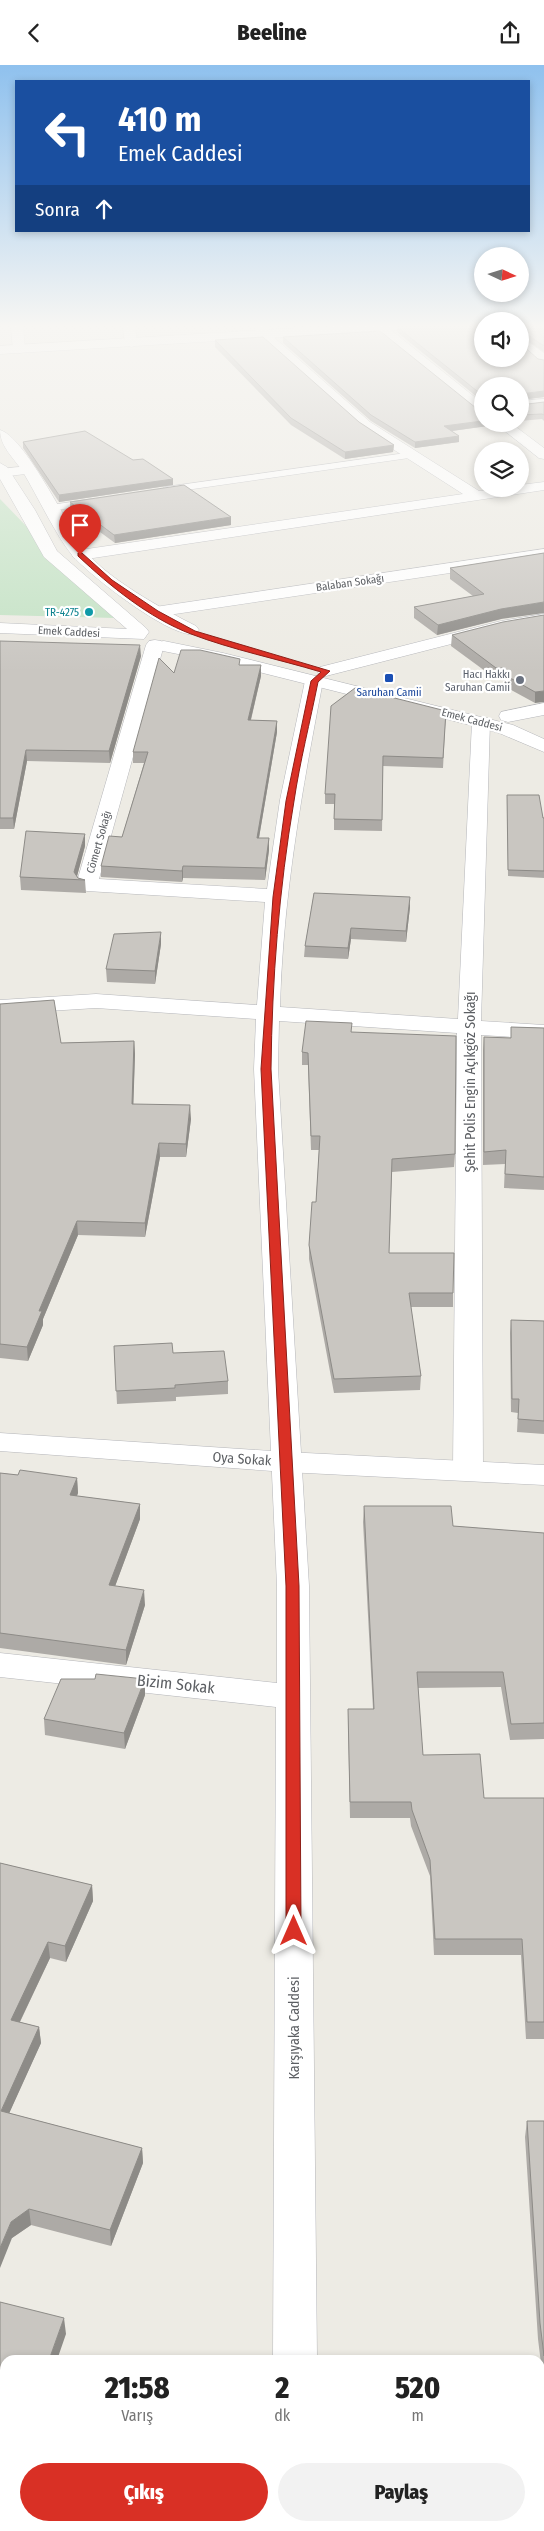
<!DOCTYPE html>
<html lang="tr">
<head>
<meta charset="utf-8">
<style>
  :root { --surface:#fff; --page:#f2f2f2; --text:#222; --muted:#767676; --accent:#d93025 }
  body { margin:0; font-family:"Fira Sans Condensed",sans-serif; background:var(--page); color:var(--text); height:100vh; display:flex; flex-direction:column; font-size:19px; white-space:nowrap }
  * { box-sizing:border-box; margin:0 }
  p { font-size:16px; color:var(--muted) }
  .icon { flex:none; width:28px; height:28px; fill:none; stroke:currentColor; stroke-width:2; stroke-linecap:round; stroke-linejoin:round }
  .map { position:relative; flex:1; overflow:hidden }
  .panel { position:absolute; left:0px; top:2290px; width:545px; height:176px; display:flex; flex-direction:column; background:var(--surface); border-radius:15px 15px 0 0; box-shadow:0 2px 8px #0003 }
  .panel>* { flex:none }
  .hud { position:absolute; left:15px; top:15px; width:515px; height:152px; border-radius:0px; box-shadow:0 2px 8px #0003; background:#1a4fa0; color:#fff; overflow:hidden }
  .needle { width:32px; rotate:94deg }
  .tools { position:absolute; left:474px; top:182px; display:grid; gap:10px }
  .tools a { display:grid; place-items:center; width:55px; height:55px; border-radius:50%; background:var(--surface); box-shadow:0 2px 8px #0003; font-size:25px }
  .pin { position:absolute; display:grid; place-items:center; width:42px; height:42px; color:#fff; margin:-51px -21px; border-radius:50% 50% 50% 0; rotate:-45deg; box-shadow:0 0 5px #0007 }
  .pin .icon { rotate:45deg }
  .me { position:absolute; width:55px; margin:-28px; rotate:0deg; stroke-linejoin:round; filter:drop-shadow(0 0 4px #0008) }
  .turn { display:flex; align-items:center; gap:18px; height:105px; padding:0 20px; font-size:22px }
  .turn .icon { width:65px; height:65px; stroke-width:2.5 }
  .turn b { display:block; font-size:35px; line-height:42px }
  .then { display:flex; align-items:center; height:48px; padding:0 20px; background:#0003; gap:10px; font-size:19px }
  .eta { display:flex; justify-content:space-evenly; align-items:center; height:85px; text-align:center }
  .eta b { font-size:30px; font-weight:800; line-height:35px }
  .action { display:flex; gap:10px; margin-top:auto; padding:10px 20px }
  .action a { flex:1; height:58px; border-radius:30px; background:var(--accent); color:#fff; font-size:20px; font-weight:800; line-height:58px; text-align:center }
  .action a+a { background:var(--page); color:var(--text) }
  header { display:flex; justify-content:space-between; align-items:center; height:65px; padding:0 20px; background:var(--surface); font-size:22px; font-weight:800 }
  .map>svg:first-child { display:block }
  .green { fill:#c3e2c4 }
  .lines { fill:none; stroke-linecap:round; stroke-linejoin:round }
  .service-casing { stroke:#b5b6ba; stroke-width:1 }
  .minor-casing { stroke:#b5b6ba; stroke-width:1 }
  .tertiary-casing { stroke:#b5b6ba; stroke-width:1 }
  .service { fill:#fff; fill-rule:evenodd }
  .minor { fill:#fff; fill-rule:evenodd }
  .tertiary { fill:#fff; fill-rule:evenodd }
  .wall { fill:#adaaa6 }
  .shaded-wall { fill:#8d8b87 }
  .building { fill:#c9c6c1; stroke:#8d8b87 }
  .route { fill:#d93025; stroke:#8d1f18 }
  .culture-dot { fill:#0f9aa8; stroke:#fff; stroke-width:2 }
  .transit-dot { fill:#1a4fb4; stroke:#fff; stroke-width:2 }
  .worship-dot { fill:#6b7280; stroke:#fff; stroke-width:2 }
  .labels { text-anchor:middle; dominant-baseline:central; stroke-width:4.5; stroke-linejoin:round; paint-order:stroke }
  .far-street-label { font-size:11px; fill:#5c5f63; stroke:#fff }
  .far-culture-label { font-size:11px; fill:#0d838f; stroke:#fff; text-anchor:end }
  .far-worship-label { font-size:11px; fill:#5b616d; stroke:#fff; text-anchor:end }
  .far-transit-label { font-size:11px; fill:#164399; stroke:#fff }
  .street-label { font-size:14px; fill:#5c5f63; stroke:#fff }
  .near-street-label { font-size:16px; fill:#5c5f63; stroke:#fff }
</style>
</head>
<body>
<header><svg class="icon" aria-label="back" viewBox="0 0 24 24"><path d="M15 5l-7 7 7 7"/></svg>Beeline<svg class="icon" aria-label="share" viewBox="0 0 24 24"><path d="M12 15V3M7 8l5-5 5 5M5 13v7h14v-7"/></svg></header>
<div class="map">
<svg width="544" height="2466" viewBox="0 0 544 2466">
  <rect width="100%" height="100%" fill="#edebe4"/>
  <!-- green -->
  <path class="green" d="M0,434l115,119 -115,-3z"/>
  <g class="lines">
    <!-- service casing -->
    <g class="service-casing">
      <path id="service" d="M413,387l3,1v4l-251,36 -5,-3 5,-3z
        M92,434l3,1v4l-44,7 -5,-3 5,-3z"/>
    </g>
    <!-- minor casing -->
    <g class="minor-casing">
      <path id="minor" d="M11,261h12l2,23 -1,3 -5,1 -6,-4z
        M123,261h12l2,17 -2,3 -4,1 -6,-4z
        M254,261h12l3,7 101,89 109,69 41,-2v-4l24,-3v8l-464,70 -6,-2 -2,-3 2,-3 6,-2 383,-56 -103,-66 -101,-90z
        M375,261h11l96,77v10l-5,-1 -101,-81z
        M520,271l24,17v11l-5,-1 -19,-17z
        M544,334v8l-24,2v-8z
        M496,359h16l32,24v11l-5,-1z
        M29,401l5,1 2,3 -2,3 -34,4v-8z
        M544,484v10l-389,58 -6,-1 -2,-4 2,-4 6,-1z
        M544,549v10l-42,7 -176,45 -6,-1 -3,-4 3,-4 181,-46z
        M155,575l6,1 3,4 -65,234 168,10 13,-89 25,-119 3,-4h12l3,4c-21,109 -40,215 -43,326l178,12 14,-297 2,-4h14l2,4 -9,299 63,4v14l-63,-4 2,435 -4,7 -11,3 -11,-3 -4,-7 4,-437 -178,-12 -1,48 31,517 8,774h-44l3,-653 -276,-30v-24l277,30v-97l-23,-517 2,-50 -160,-11 -96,6v-14l96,-6 161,11 8,-103 -178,-11 -7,-2 -4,-4 70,-240 3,-4z
        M544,638v12l-36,7 -7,-2 -2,-4 2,-4z
        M273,2461h46v5h-46z"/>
    </g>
    <!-- tertiary casing -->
    <g class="tertiary-casing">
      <path id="tertiary" d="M333,261h75l-6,4 -402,24v-8z
        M0,365c24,6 67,94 83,118 21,29 81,62 113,78l3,4 -3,4c-24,6 -107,-59 -124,-79 -17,-21 -34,-58 -49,-83 -9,-14 -23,-25 -23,-42z
        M0,398l7,4 28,43 22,41 89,77 3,4 -5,7 -144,-6v-10l127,6 -83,-72 -44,-78z
        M164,576l59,12 290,72 31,14v13l-45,-19 -25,-7 -251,-63 -65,-13 -3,-4 3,-4z
        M0,1368l286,19 258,13v20l-258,-13 -286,-21z"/>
    </g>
    <!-- service -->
    <use href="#service" class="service"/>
    <!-- minor -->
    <use href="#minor" class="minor"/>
    <!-- tertiary -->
    <use href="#tertiary" class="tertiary"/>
  </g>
  <!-- wall -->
  <path class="wall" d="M520,261h24v26l-24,-16z
    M397,262l147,33v38v-1l-24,3 -38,-14v15l-85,-69z
    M283,272l199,87h13v1l-43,6 7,5v6l-44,6 -44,-27 -88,-78z
    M215,275l144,82 35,23 -1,7 -48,7 -54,-34 -76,-78z
    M520,337v3l24,-3v19l-2,-2 -22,2z
    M23,377l110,18 40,19v6l-114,17 -36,-54z
    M70,437l161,23 -116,18 -45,-33z
    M544,488l-43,66 -64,16 -23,-17v-11l59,-11 -23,-17v-11z
    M544,550l-9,88 -31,-17v-7h-8l-45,-33 1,-11z
    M0,576l141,15 -31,107 -83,-2 -13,68h-14z
    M240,600l21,11 -10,44 26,1v11l-18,106h10v12l-4,30 -82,-2 -1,4 -81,-5v-11l21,-29 22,-74h-11v-11l41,-79z
    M446,646l-3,57 -60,-2 -1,65 -48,-1v-26h-9v-10z
    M507,730l37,23v60l-36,-2z
    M85,781l-8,30 1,2 7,2 1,13 -65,-3 -1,-13z
    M314,828l96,14 -4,35 -55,-3 -3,20 -44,-2 1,-11z
    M161,879l-6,40 -48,-2 -1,-13z
    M0,939l61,39 73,-2 1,13 -2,50 58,15 -5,38h-26l-15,80 -67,-2 -35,84v6l-15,36 -28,-3z
    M511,962l33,1v162l-40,-2 1,-24 -22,1v-115l1,-13 27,1z
    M352,967l103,122 -1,13 -62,5 -3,81 64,40v14h-42l10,69 -1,14 -86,3 -25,-134v-14l7,-43 3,-52h-8l-3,-85h-6v-13z
    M511,1255l33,1v113l-27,-2 1,-19 -7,-1 -1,-79z
    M114,1281l59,7 55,28v13l-52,3v4l-59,3z
    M0,1408l18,2 59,3 1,15 -1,3 63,8v15l-25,67 30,19 -19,60 -126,-17z
    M364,1441l89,20 91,7v206l-34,1 -9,-53 -83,1 5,67 61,43h60v241h-18l-5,-84h-87l-4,-79 -19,-50 -1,-8h-60l-2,-93v-16h25l-10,-187z
    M145,1630l-20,54 -80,-14 -1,-16z
    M0,1798l92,22 1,16 -27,61 -16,-4 -30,64 19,5 2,16 -32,70 133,35 1,15 -32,83 -80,-21 -19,13z
    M527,2056h17v267l-6,-49 -13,-202z"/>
  <!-- shaded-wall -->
  <path class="shaded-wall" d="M544,326v6l-24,3v-6z
    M482,356v3h13v1l-51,7v-6z
    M459,371v6l-44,6v-6z
    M394,380l-1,7 -48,7v-7z
    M173,414v6l-114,17v-7z
    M231,452v8l-116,18 -1,-8z
    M544,537v11l-43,6 -64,16 1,-10 63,-16z
    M140,580l1,11 -31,107 -1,-12z
    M261,600v11l-13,55v-11z
    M544,626v11l-9,1v-11z
    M277,656v11l-20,117v-11z
    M26,685l1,11 -13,68 -1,-11z
    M85,769v12l-9,34 -2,-8z
    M269,773v12l-4,30v-12z
    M183,801v12l-1,4v-11z
    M410,832v10l-4,35v-11z
    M351,863v11l-3,20v-11z
    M161,867v12l-6,40v-13z
    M134,976l1,13 -2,63 -1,-13z
    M190,1040l1,14 -5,38v-13z
    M159,1078l1,14 -15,80v-14z
    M77,1156l1,14 -35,84v6l-15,36 -1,-14 12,-36z
    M77,1413l1,15 -7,17 -1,-15z
    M140,1439v15l-30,81 -1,-15z
    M144,1525l1,15 -19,60v-15z
    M145,1614v16l-20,54 -1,-16z
    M92,1820l1,16 -27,61 -1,-16z
    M48,1877l2,16 -37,78 -2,-16z
    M39,1962l2,16 -38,84 -2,-16z
    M142,2083l1,15 -32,83 -1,-16z
    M29,2144l2,16 -19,13 -12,30v-20l11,-26z
    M64,2253l2,16 -9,26h-8z
    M5,2415v21l-5,14v-21z"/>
  <!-- building -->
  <path class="building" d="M401,261h81v33h38v-16l18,16 6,1v31l-24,3v-8h-38v9l-85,-68z
    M520,261h24v20l-24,-16z
    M380,266l96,77 6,1v12l-38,5 15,10 -44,6 -44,-27 -88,-78z
    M263,272l96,85 35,23 -49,7 -54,-34 -76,-78z
    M520,337v3l24,-3v13l-2,-1 -22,1z
    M85,366l48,29 10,-1 30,20 -114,16 -36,-53z
    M184,420l47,32 -117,18 -44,-33z
    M544,488v49l-43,7 -63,16 -24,-18 70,-13 -34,-26z
    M544,550v76l-9,1 -30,-17v-7h-9l-44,-33 51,-13z
    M0,576l140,4 -31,106 -83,-1 -13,68h-13z
    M181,585h19l40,9 -1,6h22l-13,55 29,1 -20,117h12l-4,30 -82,-2 -1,5 -81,-5 8,-30 13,1 26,-85h-15l26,-94 15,15z
    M355,623l91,23 -3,47 -60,-2 -1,64 -48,-1 1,-25h-10l6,-88z
    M507,730h32l4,23h1v53l-36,-1z
    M26,766l59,3 -11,38 4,6 7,2 -65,-3z
    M314,828l96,4 -4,34 -55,-3 -3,20 -43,-2z
    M161,867l-6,39 -49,-2 8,-35z
    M54,935l7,43 73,-2 -2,63 58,1 -4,39 -27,-1 -14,80 -68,-2 -38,90h3l-15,36 -27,-3v-340z
    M306,956l46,2 -1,9 105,4 -1,118 -63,5 -3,94h65l-1,40h-44l12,83 -87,3 -25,-134 3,-43h4l4,-66h-9l-3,-83 -6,-1z
    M511,962l33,1v149l-39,-3 1,-24 -22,2v-115l27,1z
    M511,1255l33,1v100l-26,-2 1,-20h-7z
    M172,1278l1,10 51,-2 4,30 -53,4v3l-59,3 -2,-45z
    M20,1405l57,8 -7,17 70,9 -31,81 35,5 -18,60 -126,-17v-160l18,2z
    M364,1441h87l2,20 91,7v190l-33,1 -8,-52h-86l6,83 57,-1 4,44h60v224h-17l-5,-83h-87l-5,-79 -18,-50 -1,-8h-61l-2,-93h26z
    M96,1609l49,5 -21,54 -80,-14 17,-40h34z
    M0,1798l92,22 -27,61 -17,-4 -37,78 28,7 -38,84 141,37 -32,82 -81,-21 -18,13 -11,26z
    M527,2056h17v235l-4,-33z
    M0,2237l64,16 -15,42h-44v120l-5,14z"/>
  <!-- sky -->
  <linearGradient id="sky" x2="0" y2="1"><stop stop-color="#8fc1ee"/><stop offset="0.43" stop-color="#f7f6f3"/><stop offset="1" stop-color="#f7f6f3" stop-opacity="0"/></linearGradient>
  <rect width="544" height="607" fill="url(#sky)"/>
  <!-- route -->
  <path class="route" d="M78,488h4l30,27 46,31 37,20 135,40 -12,11c-8,40 -18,79 -24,119 -15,88 -22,179 -23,268l28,517 2,345 -2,4 -5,2 -6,-2 -2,-4v-345l-25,-517 12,-172 13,-96 25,-120 10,-9c-43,-13 -88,-22 -130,-38 -42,-16 -81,-48 -113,-78z"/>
  <!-- markers -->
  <circle class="culture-dot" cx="89" cy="547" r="5"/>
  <rect class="transit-dot" x="384" y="608" width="10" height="10" rx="2.5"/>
  <circle class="worship-dot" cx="520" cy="615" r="5"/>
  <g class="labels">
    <!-- far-street labels -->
    <g class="far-street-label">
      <text transform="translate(350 518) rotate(-8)">Balaban Sokağı</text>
      <text transform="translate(69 567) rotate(3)">Emek Caddesi</text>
      <text transform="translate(472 655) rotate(15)">Emek Caddesi</text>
      <text transform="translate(99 777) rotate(-74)">Cömert Sokağı</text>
    </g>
    <!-- far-culture labels -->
    <g class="far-culture-label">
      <text x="79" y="547">TR-4275</text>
    </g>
    <!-- far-worship labels -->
    <g class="far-worship-label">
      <text x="510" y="609">Hacı Hakkı<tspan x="510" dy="13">Saruhan Camii</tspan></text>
    </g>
    <!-- far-transit labels -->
    <g class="far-transit-label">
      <text x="389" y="627">Saruhan Camii</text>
    </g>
    <!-- street labels -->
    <g class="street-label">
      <text transform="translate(470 1017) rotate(-90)">Şehit Polis Engin Açıkgöz Sokağı</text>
      <text transform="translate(242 1394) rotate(4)">Oya Sokak</text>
      <text transform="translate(294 1963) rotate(-90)">Karşıyaka Caddesi</text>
    </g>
    <!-- near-street labels -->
    <g class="near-street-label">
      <text transform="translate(176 1619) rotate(6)">Bizim Sokak</text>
    </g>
  </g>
</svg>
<div class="tools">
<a><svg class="needle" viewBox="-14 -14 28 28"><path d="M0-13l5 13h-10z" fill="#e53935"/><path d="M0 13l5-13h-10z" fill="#767676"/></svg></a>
<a><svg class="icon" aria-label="sound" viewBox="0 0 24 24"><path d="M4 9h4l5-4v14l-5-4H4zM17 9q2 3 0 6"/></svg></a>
<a><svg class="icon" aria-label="search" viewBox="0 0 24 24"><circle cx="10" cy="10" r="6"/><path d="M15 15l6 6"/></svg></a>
<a><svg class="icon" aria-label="layers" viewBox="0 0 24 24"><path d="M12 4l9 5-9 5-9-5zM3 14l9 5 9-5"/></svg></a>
</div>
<div class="pin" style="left:80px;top:490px;background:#d93025"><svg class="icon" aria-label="arrive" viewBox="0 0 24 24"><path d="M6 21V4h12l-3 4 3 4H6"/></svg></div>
<svg class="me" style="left:294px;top:1866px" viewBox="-20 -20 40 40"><path d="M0-17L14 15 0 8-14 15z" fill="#d93025" stroke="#fff" stroke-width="4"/></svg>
<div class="hud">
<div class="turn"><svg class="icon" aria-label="left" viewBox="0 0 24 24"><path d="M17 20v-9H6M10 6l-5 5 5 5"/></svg><div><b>410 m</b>Emek Caddesi</div></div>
<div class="then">Sonra<svg class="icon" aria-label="ahead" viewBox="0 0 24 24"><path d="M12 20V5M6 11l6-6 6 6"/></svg></div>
</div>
<section class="panel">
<div class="eta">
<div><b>21:58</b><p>Varış</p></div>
<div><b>2</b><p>dk</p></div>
<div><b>520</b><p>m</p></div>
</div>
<div class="action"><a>Çıkış</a><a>Paylaş</a></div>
</section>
</div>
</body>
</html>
